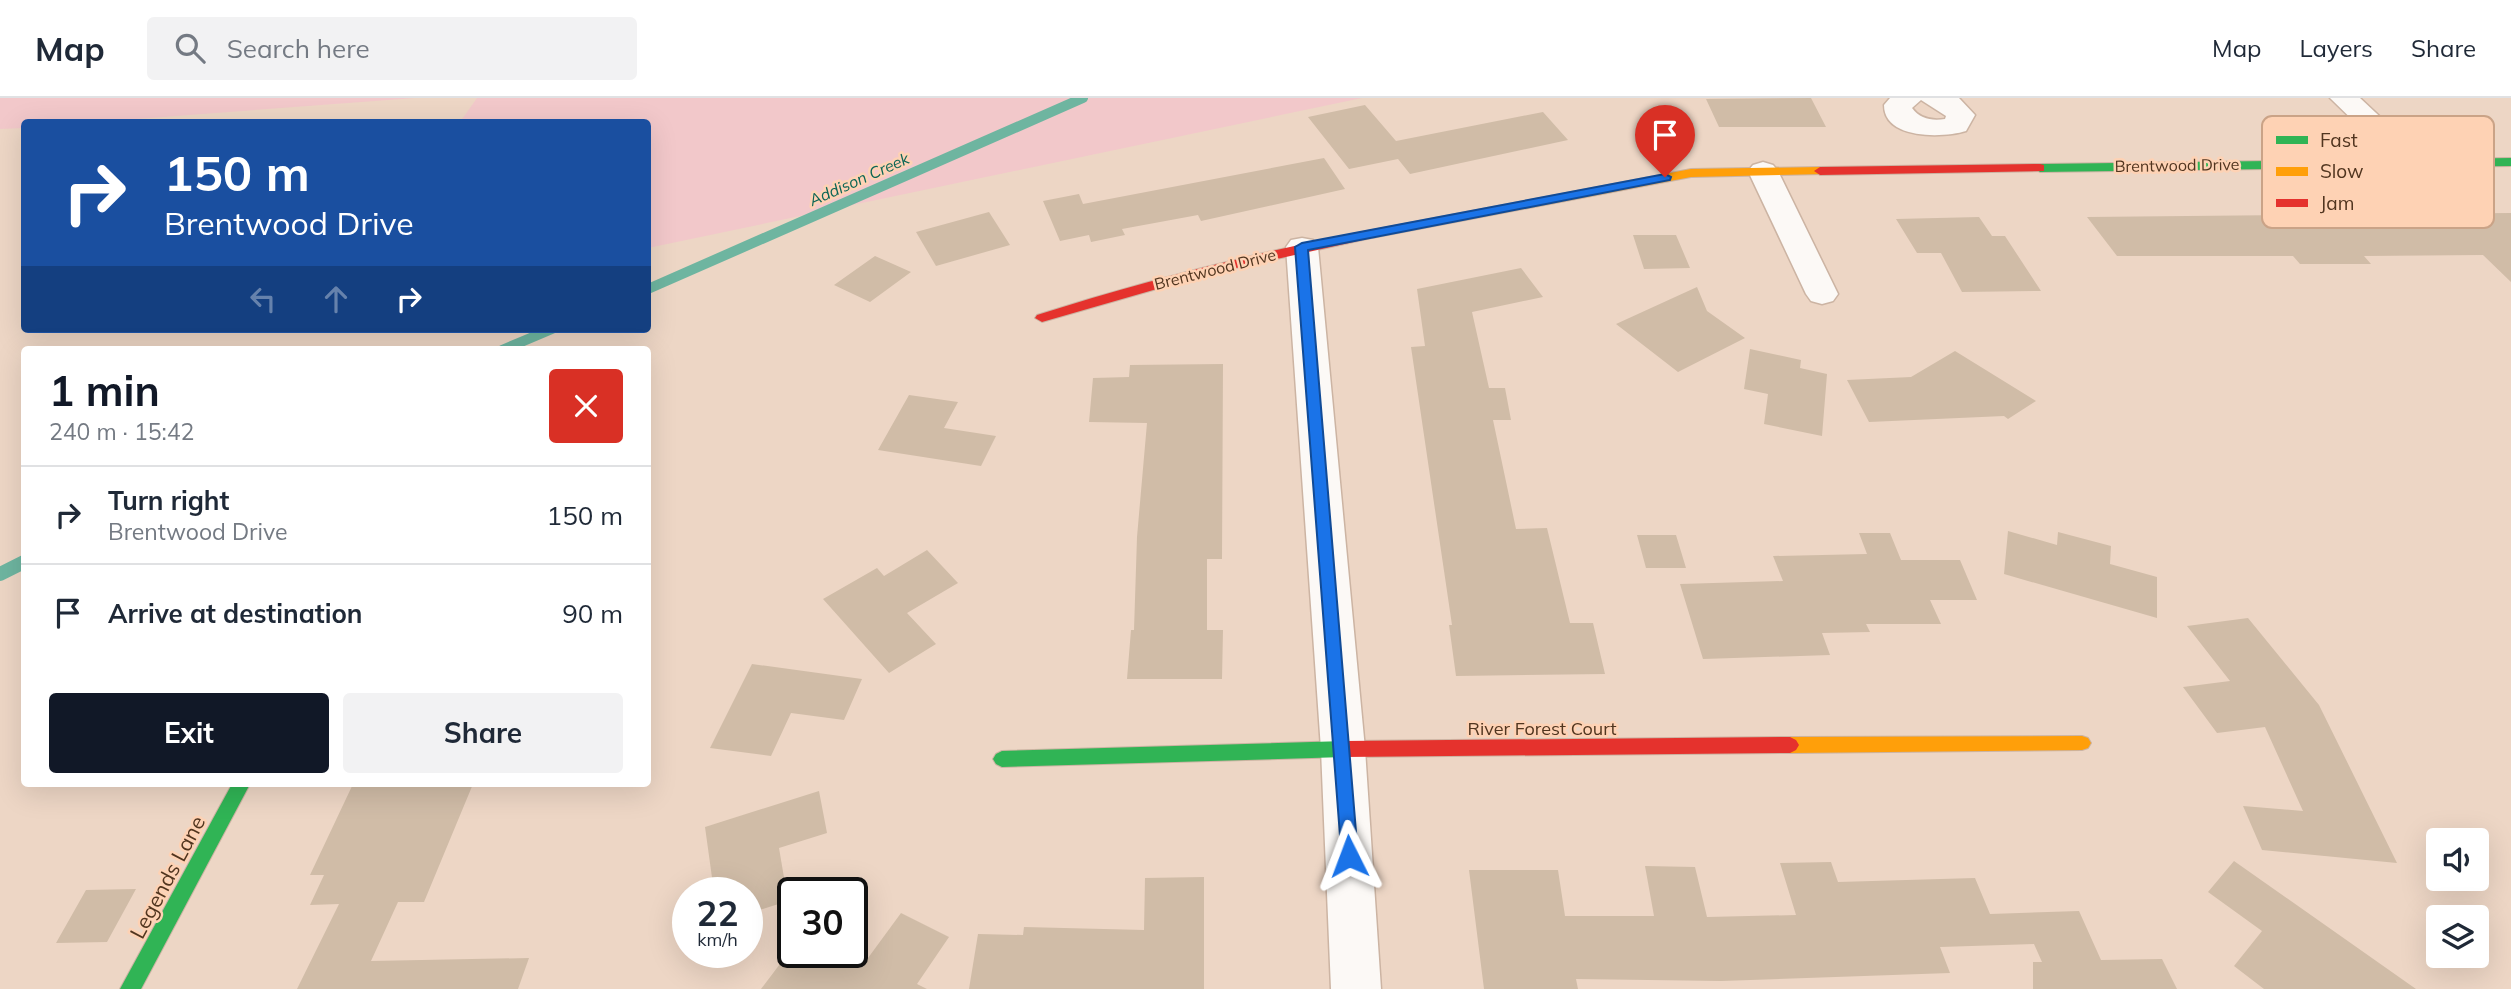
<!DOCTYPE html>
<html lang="en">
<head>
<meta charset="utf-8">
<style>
  :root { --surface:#fff; --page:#f2f2f3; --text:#1f2937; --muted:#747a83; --line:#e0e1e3; --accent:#111827 }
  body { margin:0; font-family:Mulish,sans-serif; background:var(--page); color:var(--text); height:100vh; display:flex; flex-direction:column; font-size:26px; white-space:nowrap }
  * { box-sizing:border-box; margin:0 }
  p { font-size:23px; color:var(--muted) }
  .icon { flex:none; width:38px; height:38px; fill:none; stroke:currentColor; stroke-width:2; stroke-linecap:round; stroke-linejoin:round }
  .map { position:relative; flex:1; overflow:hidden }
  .drawer { position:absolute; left:21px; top:248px; width:630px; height:441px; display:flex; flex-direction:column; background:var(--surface); border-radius:7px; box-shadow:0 7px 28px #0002 }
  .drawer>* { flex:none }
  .hud { position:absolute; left:21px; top:21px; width:630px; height:214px; border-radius:7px; box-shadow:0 7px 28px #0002; background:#1a4fa0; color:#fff; overflow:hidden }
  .controls { position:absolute; left:2426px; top:730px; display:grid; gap:14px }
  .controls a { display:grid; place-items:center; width:63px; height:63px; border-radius:7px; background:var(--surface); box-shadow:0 7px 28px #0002; font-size:35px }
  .speed { position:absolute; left:672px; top:779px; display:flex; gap:14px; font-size:35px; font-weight:700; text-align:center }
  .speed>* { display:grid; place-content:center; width:91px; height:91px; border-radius:50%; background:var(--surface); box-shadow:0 7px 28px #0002; line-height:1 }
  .speed small { font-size:18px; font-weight:400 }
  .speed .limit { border:4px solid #111; border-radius:10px; background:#fff; color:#111 }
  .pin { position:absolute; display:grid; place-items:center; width:60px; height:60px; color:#fff; margin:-72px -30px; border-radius:50% 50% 50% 0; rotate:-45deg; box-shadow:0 0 7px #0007 }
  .pin .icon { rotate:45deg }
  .me { position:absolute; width:77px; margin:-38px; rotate:357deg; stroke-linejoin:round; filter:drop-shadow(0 0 5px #0008) }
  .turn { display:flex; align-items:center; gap:24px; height:147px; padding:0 28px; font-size:32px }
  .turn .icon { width:91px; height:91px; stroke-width:2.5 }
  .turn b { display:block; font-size:49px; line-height:60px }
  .lanes { display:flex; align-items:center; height:66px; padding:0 28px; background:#0003; justify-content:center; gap:35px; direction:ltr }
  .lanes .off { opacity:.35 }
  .round { display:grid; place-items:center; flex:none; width:74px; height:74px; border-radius:7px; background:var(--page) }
  .summary { display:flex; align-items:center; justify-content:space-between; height:119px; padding:0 28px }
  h1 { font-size:42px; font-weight:700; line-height:52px; color:var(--accent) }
  .button { display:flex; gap:14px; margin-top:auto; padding:14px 28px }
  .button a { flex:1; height:80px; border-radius:7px; background:var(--accent); color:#fff; font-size:28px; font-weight:700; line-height:80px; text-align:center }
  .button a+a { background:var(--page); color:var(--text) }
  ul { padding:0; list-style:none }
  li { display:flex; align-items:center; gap:21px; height:98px; padding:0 28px; border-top:2px solid var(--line) }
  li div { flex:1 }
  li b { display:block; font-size:26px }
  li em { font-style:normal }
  header { display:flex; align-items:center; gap:42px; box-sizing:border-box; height:98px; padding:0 35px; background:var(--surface); border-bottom:2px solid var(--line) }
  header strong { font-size:33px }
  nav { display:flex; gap:38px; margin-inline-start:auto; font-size:24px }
  .search { width:490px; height:63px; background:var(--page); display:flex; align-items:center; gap:18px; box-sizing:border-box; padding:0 24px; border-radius:7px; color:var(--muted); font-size:26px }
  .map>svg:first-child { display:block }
  .green { fill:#f2c8ca }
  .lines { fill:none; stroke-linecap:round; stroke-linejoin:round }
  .stream-far1 { stroke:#6eb5a0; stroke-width:10 }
  .stream { stroke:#6eb5a0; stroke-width:14 }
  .building { fill:#d0bca7 }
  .street-casing { stroke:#ccb4a3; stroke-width:3 }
  .fast-casing { stroke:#ccb4a3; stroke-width:2 }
  .slow-casing { stroke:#ccb4a3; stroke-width:2 }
  .jam-casing { stroke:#ccb4a3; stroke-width:2 }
  .street { fill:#fcf9f6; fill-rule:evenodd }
  .fast { fill:#30b455; fill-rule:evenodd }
  .slow { fill:#ff9f0a; fill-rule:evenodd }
  .jam { fill:#e5322d; fill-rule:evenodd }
  .route { fill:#1a73e8; stroke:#114b97; stroke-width:2 }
  .labels { text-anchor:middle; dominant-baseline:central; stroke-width:5; stroke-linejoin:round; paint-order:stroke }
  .far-street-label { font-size:16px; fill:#51351f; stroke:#fed2b4 }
  .far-water-label { font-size:16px; font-style:italic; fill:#0b6555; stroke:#fed2b4 }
  .street-label { font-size:18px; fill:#51351f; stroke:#fed2b4 }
  .near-street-label { font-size:21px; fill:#51351f; stroke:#fed2b4 }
  .key { fill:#fed2b4; stroke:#caa387; stroke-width:2 }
  .key-label { font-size:19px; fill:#51351f }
</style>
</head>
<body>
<header>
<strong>Map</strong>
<div class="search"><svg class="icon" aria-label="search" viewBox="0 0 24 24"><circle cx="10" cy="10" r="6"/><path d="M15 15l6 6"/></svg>Search here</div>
<nav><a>Map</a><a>Layers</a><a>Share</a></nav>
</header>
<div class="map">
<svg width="2511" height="891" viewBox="0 0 2511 891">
  <rect width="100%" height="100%" fill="#edd6c5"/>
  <!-- green -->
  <path class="green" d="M0,0h415l-319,24h-72v6l-24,1z
    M477,0h885l-714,150v-126h-188z"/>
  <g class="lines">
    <!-- stream-far1 -->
    <path class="stream-far1" d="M648,191l435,-191
      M502,252l50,-21"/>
    <!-- stream -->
    <path class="stream" d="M0,476l24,-12"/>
  </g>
  <!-- building -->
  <path class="building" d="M1811,0l15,29h-107l-13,-28z
    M1365,7l31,36 147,-29 25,28 -158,34 -12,-15 -49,10 -41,-52z
    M1324,60l21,31 -144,32 -3,-6 -76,14 3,6 -34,7 -2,-7 -29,6 -17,-40 36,-7 4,10z
    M989,114l21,33 -74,21 -20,-34z
    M2511,115v69l-28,-27 -119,1 7,8h-71l-7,-8h-176l-30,-39z
    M1979,119l13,19h13l36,55 -79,1 -21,-39h-24l-21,-34z
    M1633,137h43l14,33 -46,1z
    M875,158l36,16 -41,30 -36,-17z
    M1521,170l22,29 -71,15 17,76h16l6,32h-18l23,109 31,-1 23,95h23l12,51 -149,2 -7,-51h3l-41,-278 14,-1 -8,-57z
    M1697,189l10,24 38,27 -67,34 -62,-48z
    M1750,251l51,11 -1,8 27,6 -5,62 -58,-12 4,-30 -24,-5z
    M1955,253l81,50 -28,18 -4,-3 -135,6 -22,-42 64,-3z
    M1223,266l-1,195h-15v71h16l-1,49h-95l4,-49h3l3,-93 10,-114 -58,-1 4,-44 36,-1 1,-12z
    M909,297l49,7 -14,26 52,8 -15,30 -103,-16z
    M2008,433l49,14 1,-13 53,14 -1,18 47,13v41l-153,-44z
    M1859,435h31l11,27h59l17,40h-47l11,24h-75l4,8 -48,1 8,22 -127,4 -23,-75 103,-3 -10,-25 94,-2z
    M1637,437h39l10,33h-40z
    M927,452l31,33 -51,30 29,31 -47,29 -66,-74 54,-31 7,8z
    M2248,520l71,87 78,158 -135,-13 -19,-44 60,5 -38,-84 -48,6 -34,-46 47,-6 -43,-55z
    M752,566l110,15 -18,41 -53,-7 -20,43 -61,-8z
    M353,686h120l-49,118h-26l-27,59 158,-3 -11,31h-221l42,-85 -29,1 14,-30h-14z
    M819,693l8,42 -48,15 9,53 -41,13v-22h-33l-9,-65z
    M2234,763l182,128h-152l-30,-23 28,-35 -54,-39z
    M1831,764l7,20 137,-4 15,36 89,-3 22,49 61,-1 15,30h-144v-27h9l-8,-18 -94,3 10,26 -229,8 -145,-2 2,10h-94l-15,-119h89l7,46h89l-9,-50 50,1 12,50 89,-2 -16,-52z
    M1204,779v112h-235l9,-55 45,1 1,-8 120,3 1,-52z
    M136,791l-29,53 -51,1 30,-53z
    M901,815l48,24 -32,47 10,5h-166l28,-37h66l13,6z"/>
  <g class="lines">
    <!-- street casing -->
    <g class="street-casing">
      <path id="street" d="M1890,0h69l16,17 -9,16c-22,7 -82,9 -82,-26zM1921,2l25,16 -1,3c-13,2 -25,0 -33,-11z
        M2330,0h30l62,58 4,6 -4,6 -10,3 -10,-3z
        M1763,64l10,3 5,6 60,123 -5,7 -11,3 -11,-3 -5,-7 -58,-123 5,-6z
        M1302,140l11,2 5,7 47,502 16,240h-50l-10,-240 -35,-502 5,-7z"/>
    </g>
    <!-- fast casing -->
    <g class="fast-casing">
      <path id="fast" d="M2511,60v8l-471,6 -6,-4 6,-4z
        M1345,643l6,3 3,5 -3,5 -6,3 -343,10 -6,-3 -3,-5 3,-5 6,-3z
        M232,686h18l-109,205h-21z"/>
    </g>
    <!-- slow casing -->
    <g class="slow-casing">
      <path id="slow" d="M1820,69l6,4 -2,3 -133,3 -319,61 -6,-4 6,-4 319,-61z
        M2082,638l6,2 3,5 -3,5 -6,2 -292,3 -6,-3 -3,-5 3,-5 6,-3z"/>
    </g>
    <!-- jam casing -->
    <g class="jam-casing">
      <path id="jam" d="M2040,66l4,1v6l-224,4 -6,-4 6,-4z
        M1372,132l4,1v6l-167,37 -167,48 -7,-4 2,-3c110,-35 222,-63 335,-85z
        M1790,639l6,3 3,5 -3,5 -6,3 -445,4 -6,-3 -3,-5 3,-5 6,-3z"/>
    </g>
    <!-- street -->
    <use href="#street" class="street"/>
    <!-- fast -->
    <use href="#fast" class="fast"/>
    <!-- slow -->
    <use href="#slow" class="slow"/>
    <!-- jam -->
    <use href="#jam" class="jam"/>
  </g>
  <!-- route -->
  <path class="route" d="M1665,76l6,3 -1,3 -362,70 50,606 -3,6 -6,2 -7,-2 -47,-615 7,-4z"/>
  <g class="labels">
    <!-- far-street labels -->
    <g class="far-street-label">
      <text transform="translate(2177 67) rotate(-1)">Brentwood Drive</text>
      <text transform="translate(1215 171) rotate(-14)">Brentwood Drive</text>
    </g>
    <!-- far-water labels -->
    <g class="far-water-label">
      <text transform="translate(859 81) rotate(-24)">Addison Creek</text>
    </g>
    <!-- street labels -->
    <g class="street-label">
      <text x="1542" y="630">River Forest Court</text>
    </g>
    <!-- near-street labels -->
    <g class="near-street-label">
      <text transform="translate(167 779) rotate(-62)">Legends Lane</text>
    </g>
  </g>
  <!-- legend -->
  <rect x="2262" y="18" width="232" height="112" rx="10" class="key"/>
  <rect x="2276" y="38" width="32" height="8" fill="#30b455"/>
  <rect x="2276" y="69" width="32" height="9" fill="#ff9f0a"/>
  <rect x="2276" y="101" width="32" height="8" fill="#e5322d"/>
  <g class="key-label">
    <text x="2320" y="49">Fast</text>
    <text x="2320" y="80">Slow</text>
    <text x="2320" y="112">Jam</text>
  </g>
</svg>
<div class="controls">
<a><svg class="icon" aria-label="sound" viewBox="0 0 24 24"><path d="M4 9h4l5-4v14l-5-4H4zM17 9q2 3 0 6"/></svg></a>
<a><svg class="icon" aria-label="layers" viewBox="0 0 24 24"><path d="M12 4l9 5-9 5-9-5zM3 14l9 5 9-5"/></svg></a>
</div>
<div class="speed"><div>22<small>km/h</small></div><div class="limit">30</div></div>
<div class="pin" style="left:1665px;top:79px;background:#d93025"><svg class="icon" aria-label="arrive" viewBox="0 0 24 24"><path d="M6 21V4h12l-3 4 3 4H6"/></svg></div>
<svg class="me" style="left:1349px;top:758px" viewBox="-20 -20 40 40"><path d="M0-17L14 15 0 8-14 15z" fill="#1a73e8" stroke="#fff" stroke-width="4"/></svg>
<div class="hud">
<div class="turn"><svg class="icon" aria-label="right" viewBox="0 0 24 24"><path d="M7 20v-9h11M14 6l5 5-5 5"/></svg><div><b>150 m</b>Brentwood Drive</div></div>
<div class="lanes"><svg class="icon off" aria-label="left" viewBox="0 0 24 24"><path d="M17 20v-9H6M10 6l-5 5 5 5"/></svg><svg class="icon off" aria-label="ahead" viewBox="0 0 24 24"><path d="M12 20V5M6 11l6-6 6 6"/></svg><svg class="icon" aria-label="right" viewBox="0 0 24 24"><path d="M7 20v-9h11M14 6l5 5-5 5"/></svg></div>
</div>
<section class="drawer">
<div class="summary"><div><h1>1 min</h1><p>240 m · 15:42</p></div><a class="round" style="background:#d93025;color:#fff"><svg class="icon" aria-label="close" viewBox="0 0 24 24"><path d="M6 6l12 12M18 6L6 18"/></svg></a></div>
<ul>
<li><svg class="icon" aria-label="right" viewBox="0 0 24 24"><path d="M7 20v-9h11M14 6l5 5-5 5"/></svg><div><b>Turn right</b><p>Brentwood Drive</p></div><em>150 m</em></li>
<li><svg class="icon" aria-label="arrive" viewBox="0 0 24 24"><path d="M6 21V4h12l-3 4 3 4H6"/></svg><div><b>Arrive at destination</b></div><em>90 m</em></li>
</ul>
<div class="button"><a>Exit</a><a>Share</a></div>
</section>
</div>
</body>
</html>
